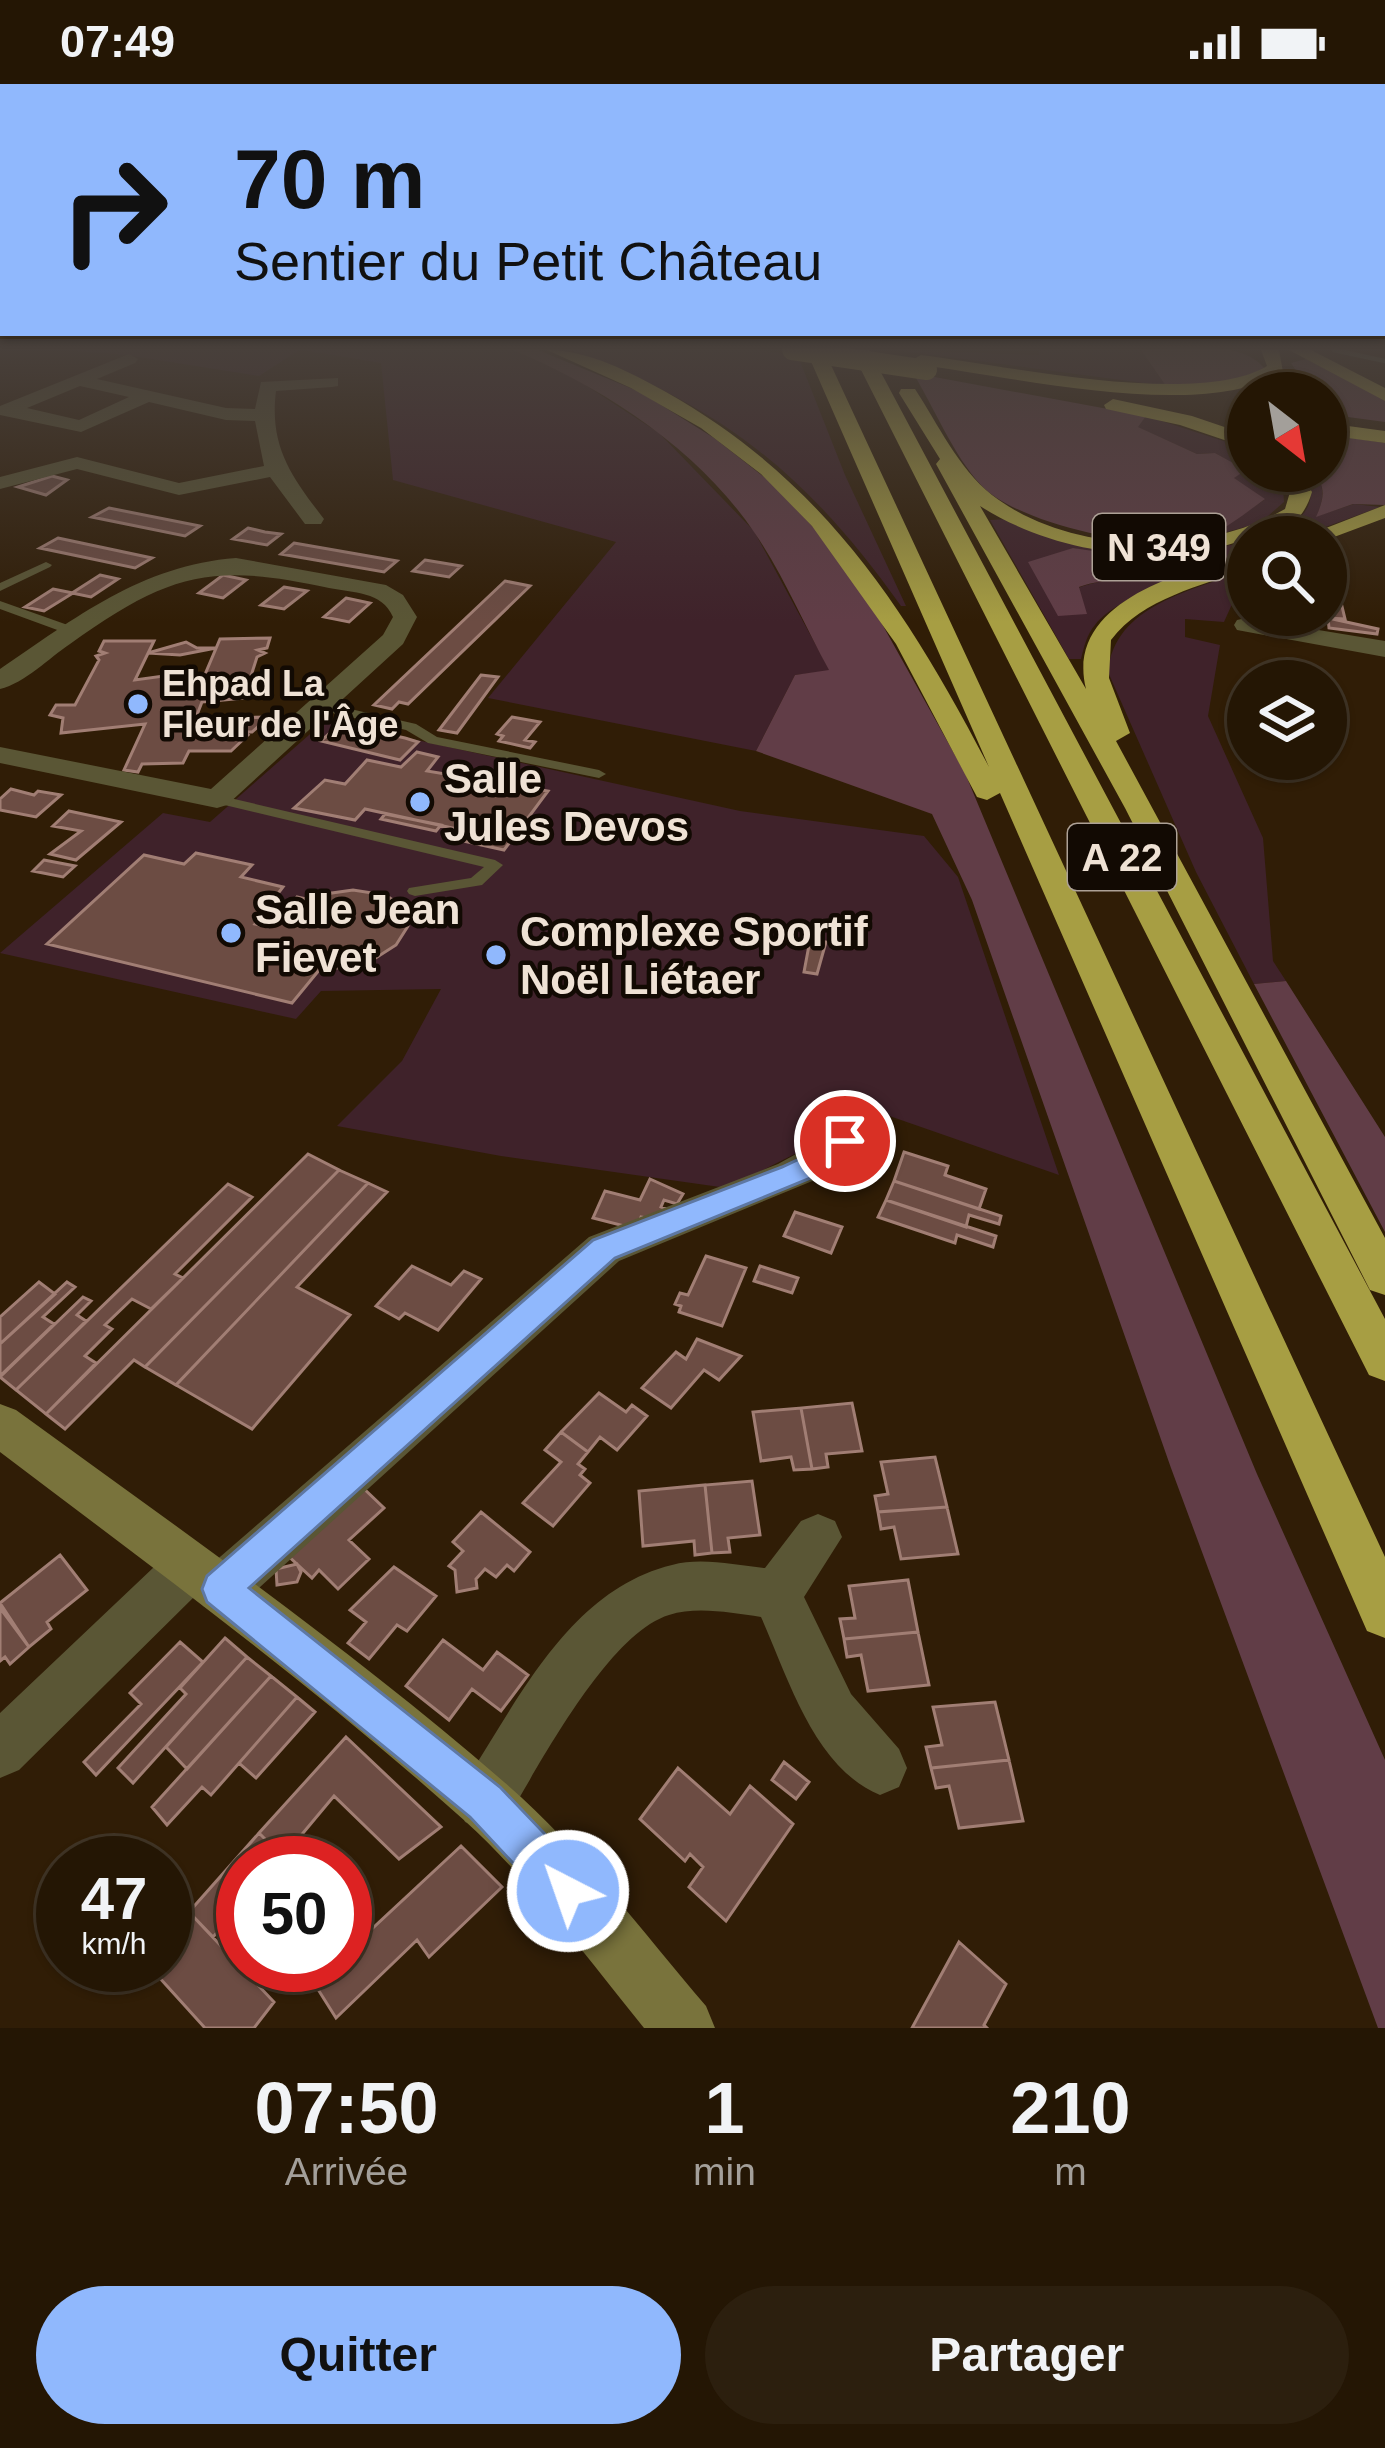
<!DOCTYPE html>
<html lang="fr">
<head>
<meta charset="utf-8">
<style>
  :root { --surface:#241604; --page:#2c1f0e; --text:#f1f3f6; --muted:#a39f9a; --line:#413526; --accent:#90b8fd }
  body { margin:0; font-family:Helvetica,sans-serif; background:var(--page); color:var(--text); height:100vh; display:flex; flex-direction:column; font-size:45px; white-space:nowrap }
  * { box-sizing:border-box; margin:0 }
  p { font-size:39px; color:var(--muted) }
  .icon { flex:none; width:66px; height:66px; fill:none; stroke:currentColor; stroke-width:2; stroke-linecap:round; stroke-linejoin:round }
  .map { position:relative; height:1944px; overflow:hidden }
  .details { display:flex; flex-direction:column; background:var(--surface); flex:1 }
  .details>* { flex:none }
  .hud { position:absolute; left:0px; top:0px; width:1386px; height:252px; box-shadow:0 3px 9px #0004,0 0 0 3px var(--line); background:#90b8fd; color:#111; overflow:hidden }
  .needle { width:78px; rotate:149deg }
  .controls { position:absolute; left:1227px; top:288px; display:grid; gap:24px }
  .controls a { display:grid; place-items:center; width:120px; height:120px; border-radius:50%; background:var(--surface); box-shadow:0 3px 9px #0004,0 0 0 3px var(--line); font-size:60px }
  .speed { position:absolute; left:36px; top:1752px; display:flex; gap:24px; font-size:60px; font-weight:700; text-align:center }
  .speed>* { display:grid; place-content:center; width:156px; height:156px; border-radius:50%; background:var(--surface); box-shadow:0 3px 9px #0004,0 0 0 3px var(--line); line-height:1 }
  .speed small { font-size:30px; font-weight:400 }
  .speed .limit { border:18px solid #d22; background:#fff; color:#111 }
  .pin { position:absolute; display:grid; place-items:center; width:102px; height:102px; color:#fff; margin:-51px; border:6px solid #fff; border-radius:50%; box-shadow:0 3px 12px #0007 }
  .me { position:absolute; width:132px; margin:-66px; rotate:319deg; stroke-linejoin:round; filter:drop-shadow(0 0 9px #0008) }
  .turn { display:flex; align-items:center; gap:42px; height:252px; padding:0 36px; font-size:54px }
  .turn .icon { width:156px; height:156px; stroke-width:2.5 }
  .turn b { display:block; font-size:84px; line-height:102px }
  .eta { display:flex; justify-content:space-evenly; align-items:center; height:204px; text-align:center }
  .eta b { font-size:72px; font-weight:700; line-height:84px }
  .action { display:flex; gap:24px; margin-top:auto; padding:24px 36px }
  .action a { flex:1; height:138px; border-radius:72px; background:var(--accent); color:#111; font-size:48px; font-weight:700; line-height:138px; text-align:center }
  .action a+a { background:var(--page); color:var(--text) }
  .status { display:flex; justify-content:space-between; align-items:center; height:84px; padding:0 60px; background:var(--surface); direction:ltr }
  .status svg { height:33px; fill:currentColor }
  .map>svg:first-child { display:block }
  .green { fill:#3f222a; fill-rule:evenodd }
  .forest { fill:#613d47 }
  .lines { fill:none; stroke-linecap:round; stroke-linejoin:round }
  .stream { stroke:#5d7355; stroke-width:4.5 }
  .building { fill:#6c4c43; stroke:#a17e74; stroke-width:3 }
  .lane { fill:#5a5635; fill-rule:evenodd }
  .street { fill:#5a5635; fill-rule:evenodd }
  .secondary { fill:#79733c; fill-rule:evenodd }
  .highway { fill:#a79e43; fill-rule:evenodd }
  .highway-bridge { stroke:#a79e43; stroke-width:20 }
  .route { fill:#90b8fd; stroke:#5e78a4; stroke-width:3 }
  .poi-dot { fill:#90b8fd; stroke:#120a03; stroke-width:4.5 }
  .labels { text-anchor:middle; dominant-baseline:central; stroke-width:9; stroke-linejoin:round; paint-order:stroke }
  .far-poi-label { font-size:36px; font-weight:bold; fill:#efe2d5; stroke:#120a03; text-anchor:start }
  .shield { fill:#120a03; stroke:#ada196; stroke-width:3 }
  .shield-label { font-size:39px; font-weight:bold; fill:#efe2d5 }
  .poi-label { font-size:42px; font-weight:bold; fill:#efe2d5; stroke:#120a03; text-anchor:start }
</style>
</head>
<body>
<div class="status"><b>07:49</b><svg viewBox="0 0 49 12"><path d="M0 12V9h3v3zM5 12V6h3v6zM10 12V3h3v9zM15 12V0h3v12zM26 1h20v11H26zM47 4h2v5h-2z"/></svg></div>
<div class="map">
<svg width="1385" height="1944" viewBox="0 0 1385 1944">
  <rect width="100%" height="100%" fill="#301d06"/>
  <!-- green -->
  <path class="green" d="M64,266h235l-40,26 -133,-21z
    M303,266h210l54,23 92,60 95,98 76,140 -35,4 -39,76 -268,-53 128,-156 -223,-62 -12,-117z
    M570,266h190l38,6 47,119 61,131h-5c-94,-132 -178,-199 -331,-256z
    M896,266l143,5v-5h102l25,36z
    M1146,332l102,33v22l34,3 2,28 -24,21 -52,14 56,-37 -31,-22 12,-8 -30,-17 -18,1 -60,-27z
    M1300,387h12c14,14 12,27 5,45l37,-12 26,3 -82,30h-31c21,-10 45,-20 44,-47z
    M1008,435c66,26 171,38 240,23v13c-41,15 -126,36 -153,70 -8,9 -11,22 -14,34h-12l-79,-139zM1073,464l85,19c-27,14 -52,10 -80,21z
    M1248,486v10l-6,2 -18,40 -39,-3v18l35,8 -12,71 55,122 10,123 13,20 -32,3 -58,-112 -88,-200c6,-67 85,-82 140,-102z
    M326,636l414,91 184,25 34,41 101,298 -181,-63 -151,76 -226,-32 -164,-30 65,-65 39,-72 -120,2 -25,28 -296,-66 163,-140 47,9z"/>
  <!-- forest -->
  <path class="forest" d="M513,266h25l102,42 74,46 54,42 52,54 42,54 103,185 292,701 128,286v268h-7l-207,-560 -199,-568 -40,-86 -176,-63 39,-76 34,-5c-25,-45 -46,-96 -75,-138 -56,-83 -150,-144 -241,-182z
    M1141,266c37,0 99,-13 124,19l-32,15 -67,2z
    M1306,275l79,40v23l-59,-8v-21h-66l41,-15 -10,-15z
    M913,289l233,43 -8,11 59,27 18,-1 31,17 -12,8 31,21c-17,12 -35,27 -54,36 -48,22 -194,-10 -230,-50 -28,-30 -46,-76 -68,-112z
    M1326,350l59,9v62l-32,-1 -37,13c8,-18 11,-31 -4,-46h14z
    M1073,464l80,12 6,8c-31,13 -51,9 -80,19l8,27 -29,2 -30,-54z
    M1286,897l99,156v95l-131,-248z"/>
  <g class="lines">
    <!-- stream -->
    <path class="stream" d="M1334,266l51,11"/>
  </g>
  <!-- building -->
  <path class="building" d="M52,392l15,4 -21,15 -28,-8z
    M109,424l91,18 -15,10 -93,-19z
    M248,444l17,4 16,2 -14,11 -34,-6z
    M58,454l94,20 -17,10 -95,-20z
    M294,459l103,18 -13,11 -103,-18z
    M425,476l36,6 -12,11 -36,-6z
    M100,491l18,4 -27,18 -19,-4z
    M223,491l23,5 -23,18 -24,-5z
    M505,497l25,5 -122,118 -9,-2 -7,7 -18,-4z
    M284,503l23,4 -23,18 -23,-4z
    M53,505l20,4 -29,18 -19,-4z
    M1327,509l12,1 6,25 -17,-1z
    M346,514l24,5 -21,19 -25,-5z
    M1328,534l50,11 -1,5 -48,-6z
    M270,554l-3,10 -9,2 7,3 -8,4 -13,41 -42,4 -5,13 -8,4 80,-2 -17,15h-8l4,3 -17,16h-42l-6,12 -41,1 -4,8 -14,-2 21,-46 -84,9 2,-15 -13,-3 6,-10h19l24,-45 -3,-4 9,-3 -6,-2 5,-10h50l-19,39 36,-5 15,4h17l17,-40z
    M186,558l11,6h19l-36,7 -32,-2z
    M481,591l17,2 -41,56 -18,-3z
    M512,633l28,5 -15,18 10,2 -5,6 -31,-7 4,-5 -6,-2z
    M340,640l65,14 13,4 -18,18 -79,-19z
    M417,668l21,5 -11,14 121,20 -44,59 -54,-12 7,-9 -92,-20 -10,11 -61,-12 31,-28 20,4 22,-24 34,7z
    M11,705l23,6 4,-4 23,4 -25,22 -36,-7v-11z
    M69,727l52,11 -45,38 -26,-6 31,-23 -28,-5z
    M385,730l56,11 -5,6 -55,-12z
    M196,769l56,12 -11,12 42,10 -28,37 13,3 29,-30 22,5 6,-8 28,-4 26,4 -4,5 12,3 3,-4 11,8 -3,5 10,2v13l-12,19 -25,16 -12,-2 -6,8 -33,2 -28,34 -245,-59 97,-89 40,9z
    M44,776l31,6 -12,11 -30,-6z
    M810,856l16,2 -9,32 -13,-2z
    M904,1068l44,14 -3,9 41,14 -7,20 -85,-28z
    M308,1070l31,16 -194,197 -11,-7 -69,69 -19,-15z
    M339,1086l29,13 -192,202 -31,-18z
    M650,1095l33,15 -6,10 -13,-4 -3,7 22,8 -15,7 -27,-5 -5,12 -43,-11 12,-27 35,9z
    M894,1097l107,35 -2,8 -30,-9 -3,12 -80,-27z
    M368,1099l19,9 -90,95 53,28 -98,114 -76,-44z
    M228,1100l24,13 -77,77 8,4 -32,31 -19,-10 -27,26 7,4 -27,27 11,7 -50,51 -30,-24z
    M886,1116l110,36 -3,11 -36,-12 -2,8 -77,-26z
    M795,1128l47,15 -11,26 -47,-17z
    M706,1172l40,12 -24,58 -43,-14 2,-6 -6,-2 5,-11 8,2z
    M412,1182l39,19 13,-14 17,8 -43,51 -33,-17 -6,6 -23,-13z
    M760,1182l38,12 -6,15 -38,-12z
    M39,1198l16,12 -55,50v-27z
    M67,1198l8,5 -32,30 11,7 -54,52v-32z
    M83,1213l8,4 -14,14 9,6 -70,69 -16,-13z
    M697,1255l44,17 -22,24 -15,-10 -33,38 -29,-20 34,-36 10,7z
    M599,1309l27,19 6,-7 15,11 -30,34 -17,-13 -12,15 -27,-20z
    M852,1319l10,48 -36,3 2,13 -16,2 -11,-61z
    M801,1324l11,61 -18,1 -3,-13 -30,4 -8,-49z
    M561,1348l27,20 -10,12 7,5 -5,6 10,8 -37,43 -30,-23 38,-41 -16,-12z
    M935,1373l12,50 -69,5 -3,-16 13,-2 -7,-32z
    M752,1397l8,54 -32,3 2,14 -18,1 -7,-68z
    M360,1401l24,23 -35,32 20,19 -31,30 -19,-19 -7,8 -28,-26z
    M705,1401l7,68 -17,2 -1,-14 -51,5 -4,-55z
    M947,1423l11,47 -57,5 -7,-32 -13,2 -3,-17z
    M481,1428l49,40 -16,19 -7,-6 -11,12 -11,-8 -9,10 1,9 -20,4 -2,-22 -6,-4 14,-15 -10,-9z
    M60,1471l27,35 -40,32 4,7 -22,18 -29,-44z
    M297,1480l4,8 -4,10 -20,3 -1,-16z
    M394,1483l42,29 -29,35 -10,-6 -28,34 -21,-16 18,-21 -16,-12z
    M908,1496l10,52 -74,7 -4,-20 15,-1 -6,-32z
    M0,1524l29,39 -19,17 -5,-7 -5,4z
    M918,1548l11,53 -61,6 -7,-36 -14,2 -3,-18z
    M225,1554l22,19 -114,126 -15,-15 68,-74 -6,-6z
    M443,1556l40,30 14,-18 31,23 -27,36 -29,-22 -23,31 -43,-34z
    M180,1558l23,20 -107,113 -12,-13 57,-58 -11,-11z
    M247,1573l24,19 -84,93 -21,-22z
    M271,1592l26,21 -86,98 -9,-8 -35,38 -15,-18z
    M297,1613l18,15 -59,66 -17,-15z
    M995,1618l14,58 -78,8 -5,-21 16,-2 -9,-38z
    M346,1653l95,90 -42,32 -65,-63 -51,61 -24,-24z
    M1009,1676l14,61 -64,7 -10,-42 -13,2 -5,-20z
    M784,1678l25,20 -13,17 -24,-19z
    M678,1684l52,46 20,-28 43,38 -67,97 -37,-34 14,-20 -13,-13 -5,7 -45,-42z
    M259,1749l24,24 -6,6h-34v40l-30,34 -24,-25z
    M461,1762l41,41 -73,70 -12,-17 -81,78 -22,-35 19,-18h12v-11z
    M189,1828l85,90 -20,26h-49l-57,-63h17v-25z
    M959,1858l47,42 -22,41 3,3h-75z"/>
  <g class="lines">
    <!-- lane -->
    <path class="lane" d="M46,478l6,3 -2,2 -50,24v-8z
      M0,517l79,28 2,3 -10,3 -71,-26z
      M320,618l96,22 21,13 162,33 7,4 -7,4 -171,-35 -22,-13 -91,-21v-6z
      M217,711l278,65 8,5 -21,20 -67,11 -6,-2 -2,-3 2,-3 62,-10 13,-11 -272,-65v-6z"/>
    <!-- street -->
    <path class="street" d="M129,270l9,5 -3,4 -38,16 129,29 29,1 6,-27 77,-4v8l-6,1 -56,4c-7,56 16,86 48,128l-3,5h-16l-35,-47 -91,18 -102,-26 -77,20v-12l77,-20 102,26 85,-17 -9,-45 -29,-1 -77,-18 -68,30 -81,-17v-9zM80,302l49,11 -50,23 -52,-12z
      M236,474l150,27 17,10 14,22 -14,27 -176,161 -10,3 -217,-45v-16l211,42 172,-154 10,-18c-11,-26 -40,-24 -64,-29 -118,-26 -160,-15 -259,56 -21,14 -45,39 -70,45v-20c75,-51 142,-104 236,-111z
      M1246,534l139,23v16l-148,-27 -3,-5 3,-5z
      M845,1043l14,4 5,10 -25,29 -220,91 -380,345 -18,8 -18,-8 -5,-13 -179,177 -19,8v-65l173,-164 17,-7 17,7 6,14 376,-326 189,-73z
      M818,1430l17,7 7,16 -38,60 47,97 48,55 8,19 -8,19 -19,8c-66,-27 -92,-118 -119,-178 -30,-4 -63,-11 -92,-2 -62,19 -131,153 -164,207l-20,8 -20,-8 -8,-20 8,-20c53,-81 104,-192 207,-217 29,-8 63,0 93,3l36,-47z"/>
    <!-- secondary -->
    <path class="secondary" d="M0,1320l16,6c165,120 334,238 488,372 76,65 137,148 202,224l9,22h-71c-57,-70 -112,-146 -179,-207 -147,-132 -308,-250 -465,-369z"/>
    <!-- highway -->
    <path class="highway" d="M547,266c41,0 83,22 119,42 158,89 241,218 323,375l-183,-417h18l561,1207v81l-18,-7 -367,-838 -13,7 -10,-3 -81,-153 -84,-118 -51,-52 -60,-46 -70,-40z
      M851,266h18l516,969v62l-16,-6z
      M1261,266h18l4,22c-81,50 -268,5 -362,-7l-9,-5 9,-5c83,10 277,53 346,11z
      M1289,266h22l74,38v13z
      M901,305h14c23,35 43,79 77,106 78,60 210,62 293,14l5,-17 -10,-21h20l12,21c-7,23 -19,36 -43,43 -5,2 -12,0 -18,2 -80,32 -193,19 -271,-31l106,183c-22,-88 98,-118 162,-135v15c-47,17 -105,29 -137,71l-2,38 21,55 -14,8 269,497v57l-15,-5 -245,-482 -189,-344 4,-5 -41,-66z
      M1113,315l79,17 56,19v13l-68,-23 -74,-16 -2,-4z
      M1326,339l59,8v12l-59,-8z
      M1385,421v13l-59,22 -23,-3z"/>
    <!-- highway-bridge -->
    <path class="highway-bridge" d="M792,266l135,20"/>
  </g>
  <!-- sky -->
  <linearGradient id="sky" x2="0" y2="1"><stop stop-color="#1a1003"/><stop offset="0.49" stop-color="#48403b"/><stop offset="1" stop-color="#48403b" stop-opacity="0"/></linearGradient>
  <rect width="1385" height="538" fill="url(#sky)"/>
  <!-- route -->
  <path class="route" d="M845,1046l10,3 5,8 -25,27 -220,90 -366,330 251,199 84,88 7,16 -7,15 -16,7 -15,-7 -83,-89 -263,-215 -5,-13 5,-13 386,-336 189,-73 32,-15z"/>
  <!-- markers -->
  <g class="poi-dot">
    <circle cx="138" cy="620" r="12"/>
    <circle cx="420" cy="718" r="12"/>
    <circle cx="231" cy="849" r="12"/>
    <circle cx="496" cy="871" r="12"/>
  </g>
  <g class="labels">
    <!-- far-poi labels -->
    <g class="far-poi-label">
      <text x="162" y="599">Ehpad La<tspan x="162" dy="41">Fleur de l'Âge</tspan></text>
    </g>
    <!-- shield labels -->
    <g class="shield">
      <rect x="1093" y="430" width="132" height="66" rx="9"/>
      <rect x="1068" y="740" width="108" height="66" rx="9"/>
    </g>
    <g class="shield-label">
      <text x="1159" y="463">N 349</text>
      <text x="1122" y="773">A 22</text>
    </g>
    <!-- poi labels -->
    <g class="poi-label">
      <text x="444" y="694">Salle<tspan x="444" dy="48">Jules Devos</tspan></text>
      <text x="255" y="825">Salle Jean<tspan x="255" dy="48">Fievet</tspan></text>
      <text x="520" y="847">Complexe Sportif<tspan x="520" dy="48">Noël Liétaer</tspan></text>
    </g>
  </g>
</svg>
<div class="controls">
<a><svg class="needle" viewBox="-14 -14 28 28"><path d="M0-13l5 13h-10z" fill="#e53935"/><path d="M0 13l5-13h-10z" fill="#a39f9a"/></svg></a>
<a><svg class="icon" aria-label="search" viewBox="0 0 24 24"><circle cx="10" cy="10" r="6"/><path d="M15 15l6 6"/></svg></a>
<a><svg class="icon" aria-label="layers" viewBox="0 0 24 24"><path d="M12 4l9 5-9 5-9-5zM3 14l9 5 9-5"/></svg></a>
</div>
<div class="speed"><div>47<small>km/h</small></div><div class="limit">50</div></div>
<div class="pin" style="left:845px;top:1057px;background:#d93025"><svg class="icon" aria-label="arrive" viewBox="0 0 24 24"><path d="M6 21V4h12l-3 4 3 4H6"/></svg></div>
<svg class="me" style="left:568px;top:1807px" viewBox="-20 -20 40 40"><circle r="17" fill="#90b8fd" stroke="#fff" stroke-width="3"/><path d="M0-11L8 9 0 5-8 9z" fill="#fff"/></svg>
<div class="hud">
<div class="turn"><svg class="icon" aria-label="right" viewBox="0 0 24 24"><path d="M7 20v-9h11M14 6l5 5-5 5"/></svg><div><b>70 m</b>Sentier du Petit Château</div></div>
</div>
</div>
<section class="details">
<div class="eta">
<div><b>07:50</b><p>Arrivée</p></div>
<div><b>1</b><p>min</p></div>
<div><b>210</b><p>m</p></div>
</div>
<div class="action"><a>Quitter</a><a>Partager</a></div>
</section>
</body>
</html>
